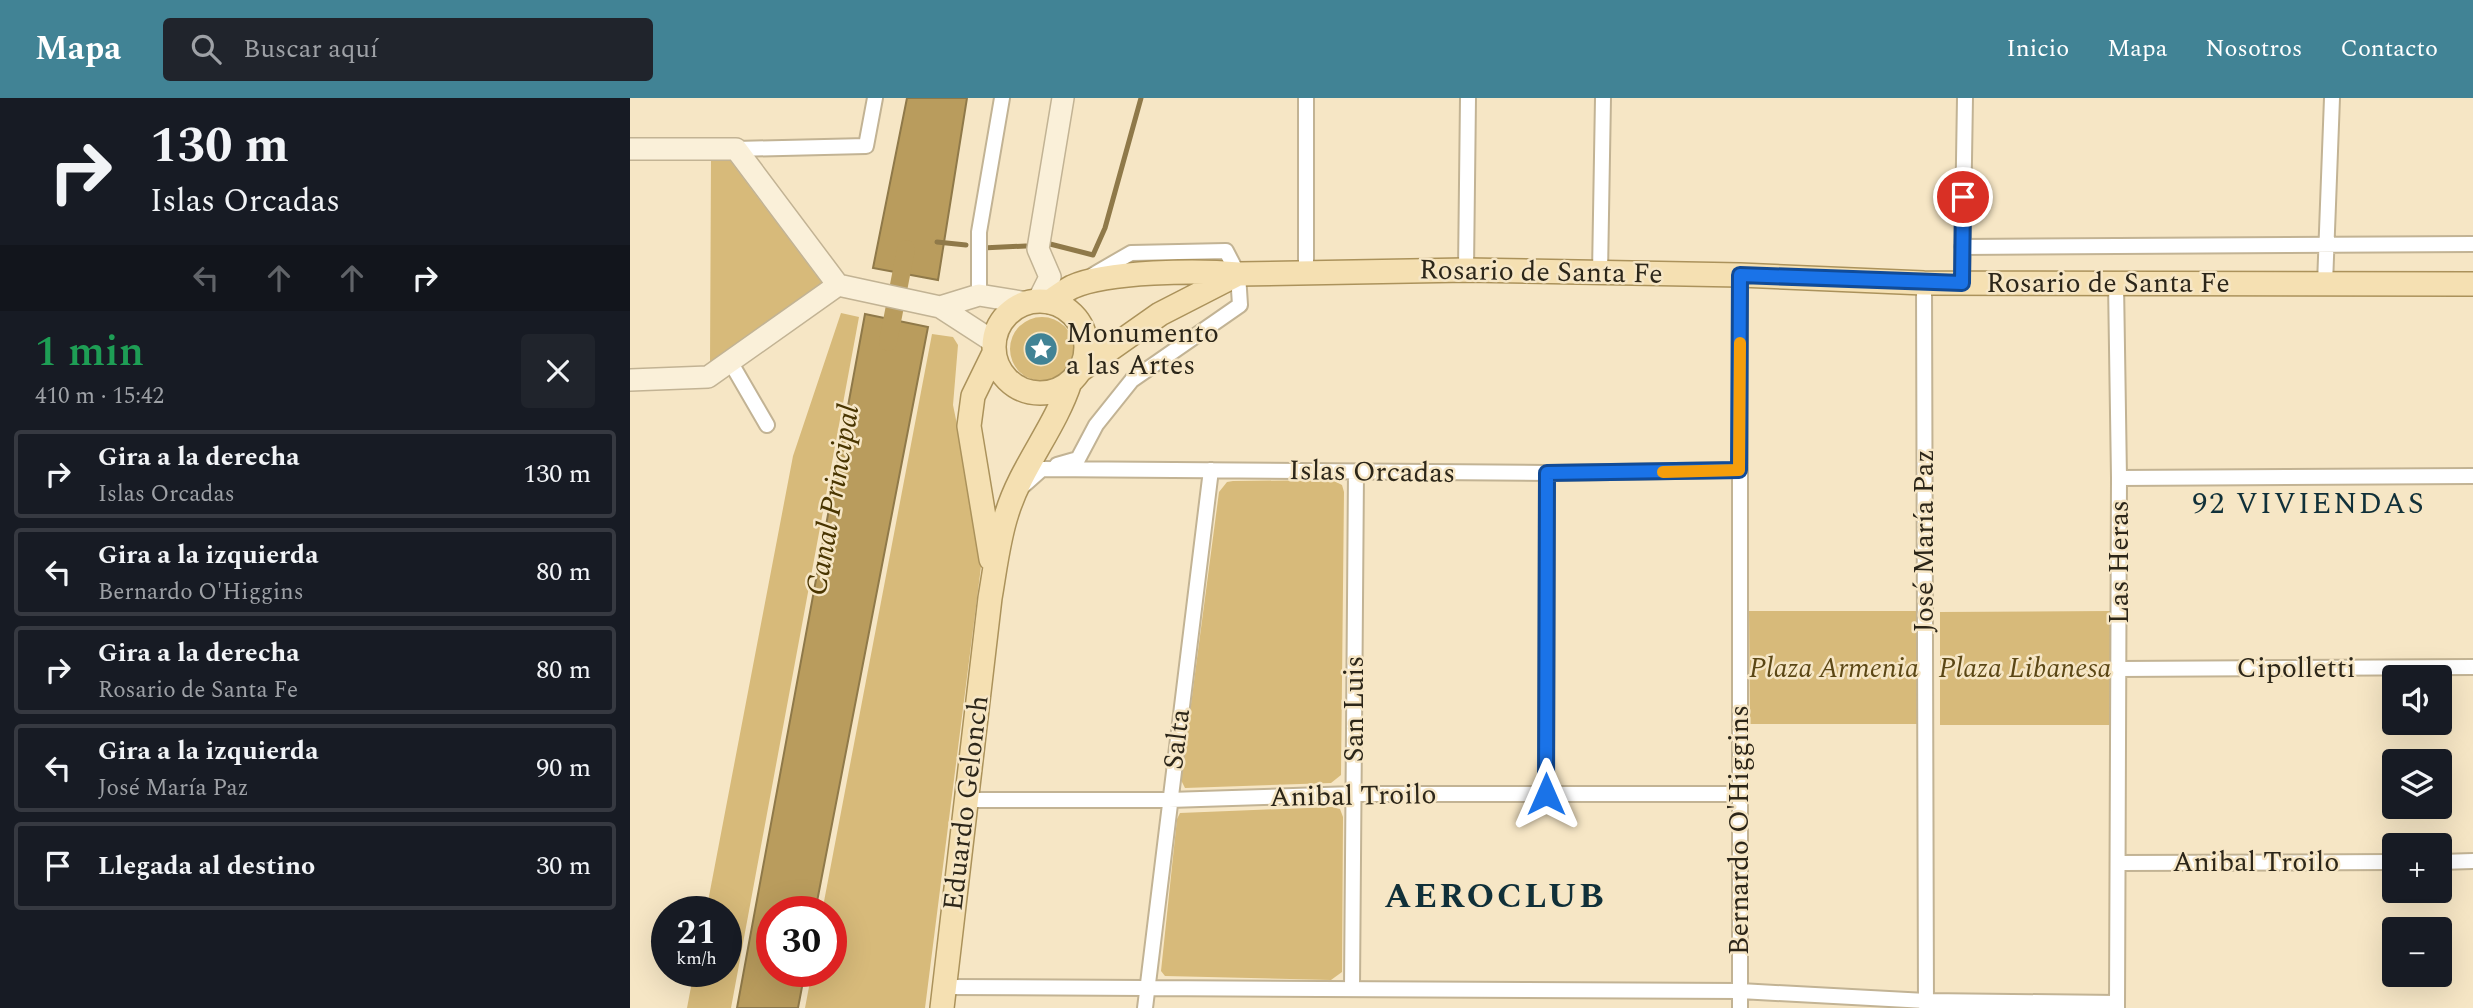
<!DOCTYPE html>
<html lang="es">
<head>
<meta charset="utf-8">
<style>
  :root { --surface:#171b24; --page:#20242c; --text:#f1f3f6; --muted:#9ea1a6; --line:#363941; --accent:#418395 }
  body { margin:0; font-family:Spectral,serif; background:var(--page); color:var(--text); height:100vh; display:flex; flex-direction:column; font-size:26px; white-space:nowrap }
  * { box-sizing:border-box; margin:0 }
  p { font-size:23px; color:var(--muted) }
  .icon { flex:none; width:38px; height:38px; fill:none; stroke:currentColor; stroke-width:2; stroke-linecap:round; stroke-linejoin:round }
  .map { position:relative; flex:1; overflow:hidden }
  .panel { display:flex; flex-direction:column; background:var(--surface); width:630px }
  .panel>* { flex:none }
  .guide { background:#171b24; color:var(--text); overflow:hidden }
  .tools { position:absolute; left:1752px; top:567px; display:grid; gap:14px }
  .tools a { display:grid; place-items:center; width:70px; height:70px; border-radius:7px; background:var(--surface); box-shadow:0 7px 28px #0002; font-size:35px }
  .speed { position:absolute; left:21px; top:798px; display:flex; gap:14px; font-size:35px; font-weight:700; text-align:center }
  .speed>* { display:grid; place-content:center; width:91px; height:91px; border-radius:50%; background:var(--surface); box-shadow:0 7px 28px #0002; line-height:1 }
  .speed small { font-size:18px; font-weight:400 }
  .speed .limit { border:10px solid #d22; background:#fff; color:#111 }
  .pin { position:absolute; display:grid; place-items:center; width:60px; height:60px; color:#fff; margin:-30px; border:4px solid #fff; border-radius:50%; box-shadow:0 2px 7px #0007 }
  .me { position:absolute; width:77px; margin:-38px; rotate:0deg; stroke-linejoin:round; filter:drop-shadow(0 0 5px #0008) }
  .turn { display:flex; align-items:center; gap:24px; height:147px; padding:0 35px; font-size:32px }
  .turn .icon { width:91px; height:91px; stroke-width:2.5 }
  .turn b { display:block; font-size:49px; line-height:60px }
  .lanes { display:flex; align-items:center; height:66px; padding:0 35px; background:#0003; justify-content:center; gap:35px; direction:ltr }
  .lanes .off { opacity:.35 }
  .round { display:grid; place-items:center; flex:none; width:74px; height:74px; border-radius:7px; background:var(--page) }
  .overview { display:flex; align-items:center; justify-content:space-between; height:119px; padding:0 35px }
  h1 { font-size:42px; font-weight:600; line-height:52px; color:#1e9e55 }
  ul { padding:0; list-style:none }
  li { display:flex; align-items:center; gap:21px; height:88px; margin:0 14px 10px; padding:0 21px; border:4px solid var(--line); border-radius:7px }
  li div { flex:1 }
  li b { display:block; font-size:26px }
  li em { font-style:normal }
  header { display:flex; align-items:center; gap:42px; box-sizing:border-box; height:98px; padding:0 35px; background:var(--accent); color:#fff }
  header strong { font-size:33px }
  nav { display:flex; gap:38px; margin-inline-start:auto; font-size:24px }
  .search { width:490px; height:63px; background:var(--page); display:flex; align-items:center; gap:18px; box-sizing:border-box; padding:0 24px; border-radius:7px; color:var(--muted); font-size:26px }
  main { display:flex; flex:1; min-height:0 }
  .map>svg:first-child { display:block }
  .green { fill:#d7ba7a }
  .water { fill:#b99c5d; stroke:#8f7949; stroke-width:2 }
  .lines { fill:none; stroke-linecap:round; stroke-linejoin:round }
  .stream { stroke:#8f7949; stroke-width:5 }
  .canal { stroke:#b99c5d; stroke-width:18 }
  .street-casing { stroke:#c2b394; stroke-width:18 }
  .secondary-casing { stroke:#c2b394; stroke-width:24 }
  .primary-casing { stroke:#ab925b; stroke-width:26 }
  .street { stroke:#fff; stroke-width:14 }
  .secondary { stroke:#faf0d9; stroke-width:21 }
  .primary { stroke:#f5e0b2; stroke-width:23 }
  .route-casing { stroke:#114b97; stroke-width:18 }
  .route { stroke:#1a73e8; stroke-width:12 }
  .slow { stroke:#f59e0b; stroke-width:12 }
  .labels { text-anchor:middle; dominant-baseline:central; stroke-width:5; stroke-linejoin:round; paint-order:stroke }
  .street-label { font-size:28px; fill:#2c2619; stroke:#f6e6c5 }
  .poi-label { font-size:28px; fill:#2c2619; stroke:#f6e6c5; text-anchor:start }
  .park-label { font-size:28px; font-style:italic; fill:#5b4715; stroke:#f6e6c5 }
  .water-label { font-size:30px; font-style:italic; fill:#493500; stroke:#f6e6c5 }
  .neighbourhood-label { font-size:30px; letter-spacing:2px; fill:#103039; stroke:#f6e6c5 }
  .district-label { font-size:35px; font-weight:bold; letter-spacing:2px; fill:#103039; stroke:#f6e6c5 }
</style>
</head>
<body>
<header>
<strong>Mapa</strong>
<div class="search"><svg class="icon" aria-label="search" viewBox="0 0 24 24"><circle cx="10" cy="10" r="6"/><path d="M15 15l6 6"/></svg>Buscar aquí</div>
<nav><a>Inicio</a><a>Mapa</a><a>Nosotros</a><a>Contacto</a></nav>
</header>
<main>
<section class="panel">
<div class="guide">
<div class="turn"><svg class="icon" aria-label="right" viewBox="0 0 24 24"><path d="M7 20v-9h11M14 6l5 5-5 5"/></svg><div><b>130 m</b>Islas Orcadas</div></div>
<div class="lanes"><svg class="icon off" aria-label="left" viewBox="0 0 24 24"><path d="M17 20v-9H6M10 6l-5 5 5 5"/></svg><svg class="icon off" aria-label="ahead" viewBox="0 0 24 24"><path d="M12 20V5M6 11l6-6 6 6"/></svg><svg class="icon off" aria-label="ahead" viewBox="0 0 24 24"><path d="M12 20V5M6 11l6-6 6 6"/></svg><svg class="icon" aria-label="right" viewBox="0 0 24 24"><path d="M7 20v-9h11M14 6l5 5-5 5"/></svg></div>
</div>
<div class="overview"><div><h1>1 min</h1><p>410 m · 15:42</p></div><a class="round"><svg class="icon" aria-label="close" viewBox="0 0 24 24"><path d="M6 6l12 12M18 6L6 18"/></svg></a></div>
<ul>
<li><svg class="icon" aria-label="right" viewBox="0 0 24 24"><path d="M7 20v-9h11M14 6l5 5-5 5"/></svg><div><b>Gira a la derecha</b><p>Islas Orcadas</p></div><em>130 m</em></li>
<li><svg class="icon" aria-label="left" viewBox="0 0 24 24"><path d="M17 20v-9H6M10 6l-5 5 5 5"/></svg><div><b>Gira a la izquierda</b><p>Bernardo O'Higgins</p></div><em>80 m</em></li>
<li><svg class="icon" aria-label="right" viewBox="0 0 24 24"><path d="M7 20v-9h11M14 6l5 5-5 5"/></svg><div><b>Gira a la derecha</b><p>Rosario de Santa Fe</p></div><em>80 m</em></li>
<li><svg class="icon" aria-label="left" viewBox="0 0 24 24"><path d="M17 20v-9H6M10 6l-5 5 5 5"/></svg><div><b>Gira a la izquierda</b><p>José María Paz</p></div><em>90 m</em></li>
<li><svg class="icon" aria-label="arrive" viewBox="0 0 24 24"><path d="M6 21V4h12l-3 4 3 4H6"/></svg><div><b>Llegada al destino</b></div><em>30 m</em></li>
</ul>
</section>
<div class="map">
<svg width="1843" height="910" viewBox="0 0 1843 910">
  <rect width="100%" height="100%" fill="#f6e6c5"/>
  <!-- green -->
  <path class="green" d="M81,61h18l93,124 -112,80z
    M211,215l18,4 -128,691h-44l7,-37h32v-59h-20l87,-456z
    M380 251a32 32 0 1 1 64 0a32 32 0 1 1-64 0Z
    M302,236l21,3 5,8 -5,60 30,146 -58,457h-120l7,-37h19v-59h-9z
    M702,382l10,5 2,7 -3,283 -10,8 -146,5 -4,-8 38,-288 8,-10 6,-1z
    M1119,513h169l1,113h-169z
    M1480,513v114h-170v-113z
    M702,709l8,2 3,8 -1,155 -11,8 -166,-4 -4,-5 16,-152 3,-6z"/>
  <!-- water -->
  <path class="water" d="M277,0h60l-29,182 -65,-12z
    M235,216l63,13 -113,585h-43v59h33l-7,37h-61z"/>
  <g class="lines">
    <!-- stream -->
    <path class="stream" d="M307,144l29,3
      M420,146l43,11 12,-27 36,-130
      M352,150l44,-2"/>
    <!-- canal -->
    <path class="canal" d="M258,244l18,-93"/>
    <!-- street casing -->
    <g class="street-casing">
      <path id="street" d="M106,51l130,-3 9,-48
        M1332,149l511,-3
        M836,172l2,-172
        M676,174v-174
        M970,175l3,-175
        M1294,185l2,725
        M1332,185l3,-185
        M1486,185l3,195 -2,530
        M1695,186l7,-186
        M349,197v-63l23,-134
        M101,265l36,62
        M427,367l21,-6 18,-34 36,-45 108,-75 -2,-31 -12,-23 -95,2 -38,22
        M1489,380l354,-2
        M394,387l18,-16 505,4 192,-3
        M1489,571l354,-2
        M916,696l1,-321
        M337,702h202l185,-6h384
        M1810,764l33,-1
        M1488,765l276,-1
        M315,889l795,4 186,10 191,2
        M722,890l4,-516
        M515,910l66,-538
        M1110,910v-733"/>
    </g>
    <!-- secondary casing -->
    <g class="secondary-casing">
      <path id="secondary" d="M0,51h106l102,136
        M408,203l12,-24 -12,-28 25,-151
        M310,209l39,-12 49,8
        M0,282l78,-3 130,-92 102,22 54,35"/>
    </g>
    <!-- primary casing -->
    <g class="primary-casing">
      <path id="primary" d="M364 249a46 46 0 1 1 92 0a46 46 0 1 1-92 0Z
        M419,204c8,-5 15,-11 23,-15 35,-16 127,-17 166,-13l228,-4 274,5 184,8 549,1
        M449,273l81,-57 78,-40
        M361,461l-22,-133 4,-30 21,-43
        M312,910l48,-410c5,-28 8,-58 17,-85 14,-46 48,-85 63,-131"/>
    </g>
    <!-- street -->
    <use href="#street" class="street"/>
    <!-- secondary -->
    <use href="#secondary" class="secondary"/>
    <!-- primary -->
    <use href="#primary" class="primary"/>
  </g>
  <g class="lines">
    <!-- route casing -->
    <g class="route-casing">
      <path id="route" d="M916,696l1,-321 192,-3 1,-195 222,8 1,-86"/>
    </g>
    <!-- route -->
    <use href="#route" class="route"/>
    <!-- slow -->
    <path class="slow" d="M1033,374l76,-2 1,-127"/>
  </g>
  <!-- icons -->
  <defs>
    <g id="sight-disc" transform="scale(1.75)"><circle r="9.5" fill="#418395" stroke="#f6e6c5"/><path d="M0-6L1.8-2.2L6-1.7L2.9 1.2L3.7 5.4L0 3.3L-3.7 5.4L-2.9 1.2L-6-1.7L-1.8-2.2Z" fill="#fff"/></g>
  </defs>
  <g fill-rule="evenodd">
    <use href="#sight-disc" x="411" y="251"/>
  </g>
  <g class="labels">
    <!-- street labels -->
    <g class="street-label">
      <text transform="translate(911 174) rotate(1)">Rosario de Santa Fe</text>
      <text x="1478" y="185">Rosario de Santa Fe</text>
      <text transform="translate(742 374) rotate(1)">Islas Orcadas</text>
      <text transform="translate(1294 443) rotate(-90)">José María Paz</text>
      <text transform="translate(1489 464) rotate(-90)">Las Heras</text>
      <text x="1666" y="570">Cipolletti</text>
      <text transform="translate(724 611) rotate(-90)">San Luis</text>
      <text transform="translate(547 641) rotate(-83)">Salta</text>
      <text transform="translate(723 698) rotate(-1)">Anibal Troilo</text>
      <text transform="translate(336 705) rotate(-83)">Eduardo Gelonch</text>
      <text transform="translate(1109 732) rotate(-90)">Bernardo O'Higgins</text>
      <text x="1626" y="764">Anibal Troilo</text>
    </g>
    <!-- poi labels -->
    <g class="poi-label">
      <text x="436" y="235">Monumento<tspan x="436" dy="32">a las Artes</tspan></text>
    </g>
    <!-- park labels -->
    <g class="park-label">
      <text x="1204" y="570">Plaza Armenia</text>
      <text x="1395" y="570">Plaza Libanesa</text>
    </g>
    <!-- water labels -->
    <g class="water-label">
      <text transform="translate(203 402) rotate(-80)">Canal Principal</text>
    </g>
    <!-- neighbourhood labels -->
    <g class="neighbourhood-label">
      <text x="1679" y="406">92 VIVIENDAS</text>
    </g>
    <!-- district labels -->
    <g class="district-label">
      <text x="865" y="798">AEROCLUB</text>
    </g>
  </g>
</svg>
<div class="tools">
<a><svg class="icon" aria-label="sound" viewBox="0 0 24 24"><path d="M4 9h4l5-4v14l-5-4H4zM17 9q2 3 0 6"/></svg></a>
<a><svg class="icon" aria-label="layers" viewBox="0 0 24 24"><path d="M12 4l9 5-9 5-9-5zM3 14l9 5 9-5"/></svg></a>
<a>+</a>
<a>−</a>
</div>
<div class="speed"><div>21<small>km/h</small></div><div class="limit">30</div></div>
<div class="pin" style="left:1333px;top:99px;background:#d93025"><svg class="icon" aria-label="arrive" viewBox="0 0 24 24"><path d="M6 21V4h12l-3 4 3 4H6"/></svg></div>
<svg class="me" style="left:916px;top:696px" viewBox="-20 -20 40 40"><path d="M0-17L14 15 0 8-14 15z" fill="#1a73e8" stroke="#fff" stroke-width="4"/></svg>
</div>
</main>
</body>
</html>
